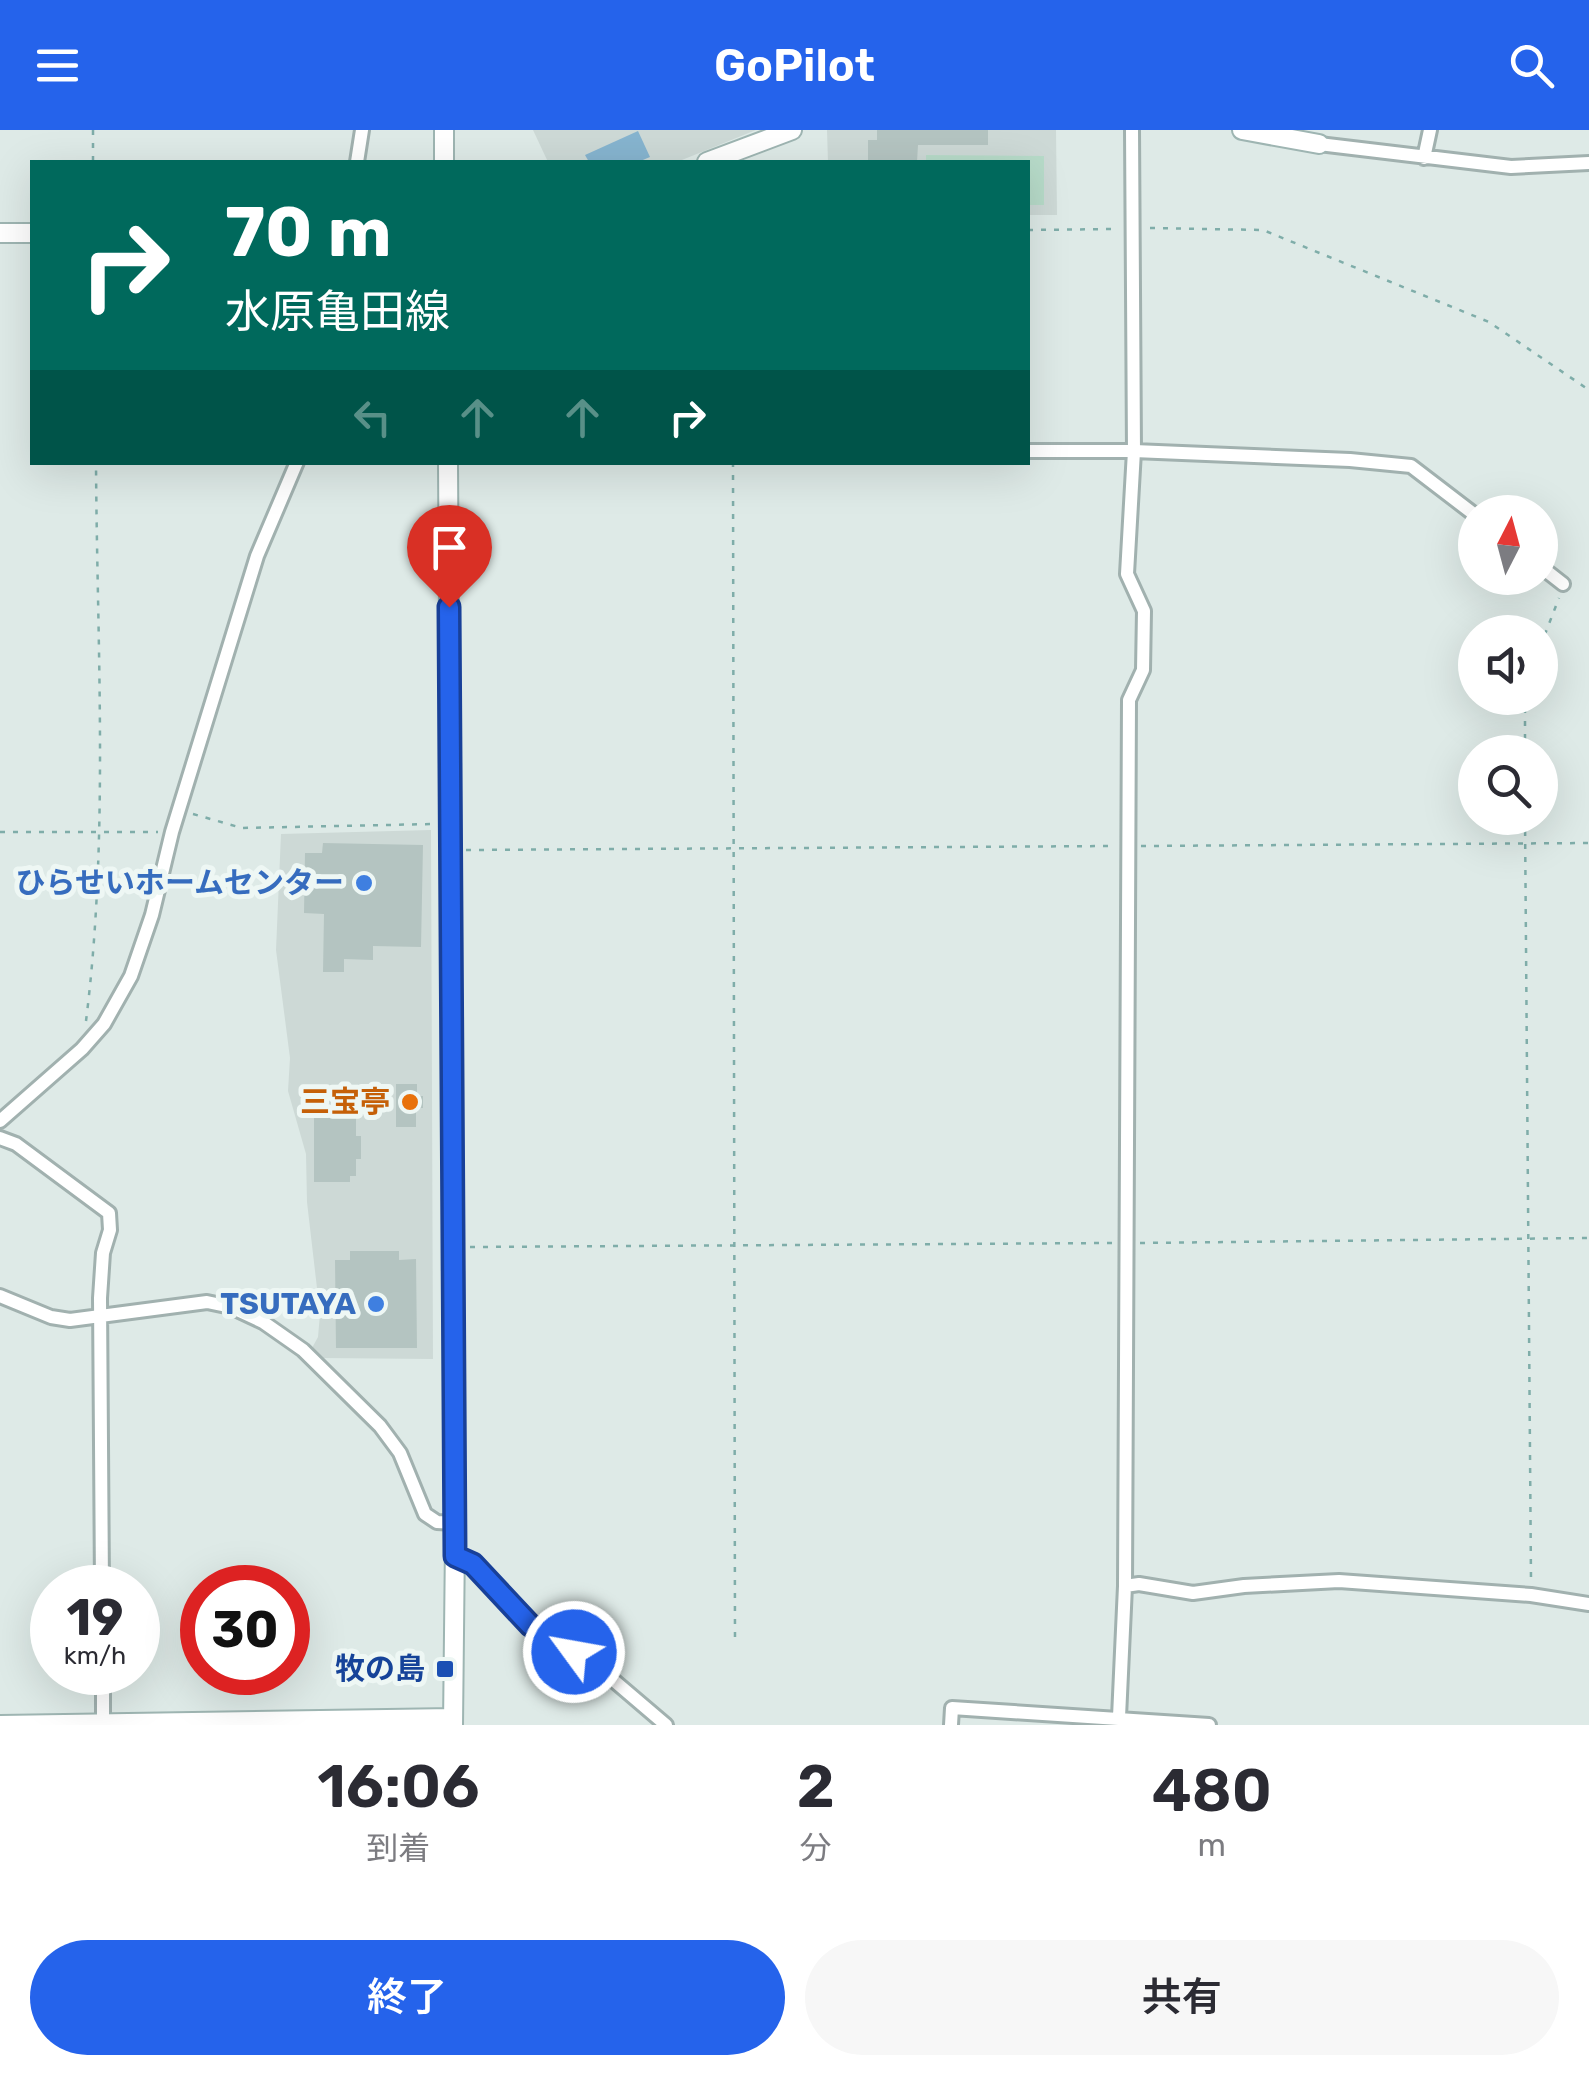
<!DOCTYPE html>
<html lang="ja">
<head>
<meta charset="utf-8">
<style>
  :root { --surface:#fff; --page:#f7f7f7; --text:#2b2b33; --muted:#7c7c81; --accent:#2563eb }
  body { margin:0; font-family:Rubik,"Noto Sans JP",sans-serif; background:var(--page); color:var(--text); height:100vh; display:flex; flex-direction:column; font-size:38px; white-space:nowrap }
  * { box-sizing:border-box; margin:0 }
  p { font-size:32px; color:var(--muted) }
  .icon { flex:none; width:55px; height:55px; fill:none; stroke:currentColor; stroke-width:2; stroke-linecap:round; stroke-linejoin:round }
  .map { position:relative; height:1595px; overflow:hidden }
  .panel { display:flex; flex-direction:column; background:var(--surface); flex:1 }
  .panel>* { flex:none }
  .top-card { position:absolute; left:30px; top:30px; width:1000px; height:305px; border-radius:0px; box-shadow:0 10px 40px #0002; background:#00695c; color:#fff; overflow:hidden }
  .needle { width:65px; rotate:6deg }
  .controls { position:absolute; left:1458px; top:365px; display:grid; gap:20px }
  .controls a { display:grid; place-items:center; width:100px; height:100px; border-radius:50%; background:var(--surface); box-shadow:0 10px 40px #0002; font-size:50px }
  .speed { position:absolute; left:30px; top:1435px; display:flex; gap:20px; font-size:50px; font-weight:700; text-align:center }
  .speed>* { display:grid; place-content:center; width:130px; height:130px; border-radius:50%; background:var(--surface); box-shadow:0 10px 40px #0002; line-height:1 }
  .speed small { font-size:25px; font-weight:400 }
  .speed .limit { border:15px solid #d22; background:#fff; color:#111 }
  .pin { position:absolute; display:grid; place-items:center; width:85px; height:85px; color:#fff; margin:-102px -42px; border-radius:50% 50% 50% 0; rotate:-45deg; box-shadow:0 0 10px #0007 }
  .pin .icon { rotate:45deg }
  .me { position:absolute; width:110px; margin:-55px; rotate:302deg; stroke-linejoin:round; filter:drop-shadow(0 0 8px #0008) }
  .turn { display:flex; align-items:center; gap:35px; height:210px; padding:0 30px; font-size:45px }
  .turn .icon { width:130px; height:130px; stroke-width:2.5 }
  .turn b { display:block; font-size:70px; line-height:85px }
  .lanes { display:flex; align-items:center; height:95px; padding:0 30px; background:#0003; justify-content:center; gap:50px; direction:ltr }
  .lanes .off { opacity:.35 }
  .eta { display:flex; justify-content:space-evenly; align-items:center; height:170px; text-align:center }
  .eta b { font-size:60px; font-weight:600; line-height:70px }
  .primary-button { display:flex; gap:20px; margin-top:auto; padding:20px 30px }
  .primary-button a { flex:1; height:115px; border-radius:60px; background:var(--accent); color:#fff; font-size:40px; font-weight:600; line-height:115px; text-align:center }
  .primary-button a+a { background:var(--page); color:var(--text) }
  header { display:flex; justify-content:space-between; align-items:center; height:130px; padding:0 30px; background:var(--accent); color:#fff; font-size:45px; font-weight:600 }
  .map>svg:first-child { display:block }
  .built { fill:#cdd9d6 }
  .green { fill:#b7dbc9 }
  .water { fill:#86b4cf }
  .building { fill:#b4c4c1 }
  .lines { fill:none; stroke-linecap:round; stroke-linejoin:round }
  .street-casing { stroke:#a1b1af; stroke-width:18 }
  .secondary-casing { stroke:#9eb5b2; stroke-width:22 }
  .path { stroke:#7fada9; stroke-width:2.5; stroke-dasharray:5 8; stroke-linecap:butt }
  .street { stroke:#fff; stroke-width:12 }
  .secondary { stroke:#fff; stroke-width:18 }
  .route-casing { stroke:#184099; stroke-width:25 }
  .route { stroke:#2563eb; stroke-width:18 }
  .shop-dot { fill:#3f7fe0; stroke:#eef7f4; stroke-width:4 }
  .food-dot { fill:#e8710a; stroke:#eef7f4; stroke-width:4 }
  .transit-dot { fill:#1a4fb4; stroke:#eef7f4; stroke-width:4 }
  .labels { text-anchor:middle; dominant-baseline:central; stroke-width:10; stroke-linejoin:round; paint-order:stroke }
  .shop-label { font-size:30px; font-weight:bold; fill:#366cbe; stroke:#eef7f4; text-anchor:end }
  .food-label { font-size:30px; font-weight:bold; fill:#c56008; stroke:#eef7f4; text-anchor:end }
  .transit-label { font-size:30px; font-weight:bold; fill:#164399; stroke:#eef7f4; text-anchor:end }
</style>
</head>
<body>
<header><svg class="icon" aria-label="menu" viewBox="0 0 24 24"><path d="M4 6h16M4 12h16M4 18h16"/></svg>GoPilot<svg class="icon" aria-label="search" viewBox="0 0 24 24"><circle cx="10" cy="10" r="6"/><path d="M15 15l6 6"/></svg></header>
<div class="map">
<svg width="1589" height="1595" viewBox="0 0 1589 1595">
  <rect width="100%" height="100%" fill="#deeae7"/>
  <!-- built -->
  <path class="built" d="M533,0h223l-79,32h-129z
    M827,0h229l1,85h-29v-53h-200z
    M431,700l2,529 -111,-1 -10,-10 6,-11 2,-23 -13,-112 -1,-48 -18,-63 2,-33 -14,-108 5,-116z"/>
  <!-- green -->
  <path class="green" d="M926,25l118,1v49h-16v-43h-102z"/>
  <!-- water -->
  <path class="water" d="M638,1l12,26 -12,5h-49l-4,-7z"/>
  <!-- building -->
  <path class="building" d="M877,0h111v15h-70l-1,17h-49v-22h9z
    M323,713l100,2 -2,102 -48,-1v14l-29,-1v13h-21l1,-58 -20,-1 1,-60h17z
    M396,954h21v12h6v12h-7v19h-20z
    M314,986h42v20h5v23h-5v17h-6v6h-36z
    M350,1121h49v9l17,-1 1,89h-81l-1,-88h15z"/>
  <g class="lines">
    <!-- street casing -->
    <g class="street-casing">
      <path id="street" d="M1319,14l192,23 78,-4
        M1424,28l6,-28
        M357,32l5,-32
        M1028,321h106l216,9 61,6 64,49
        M1540,436l23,18
        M0,991l82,-72 22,-25 27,-48 21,-61 20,-83 85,-276 40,-94
        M0,1008l16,6 93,69 1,17 -7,23 -3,45 2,290
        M0,1166l51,21 19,3 137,-18 24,5 32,15 40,28 77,76 20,27 25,61 12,8 18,1
        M455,1426l18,8 57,61 24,12 58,42 54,46
        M1125,1456l14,-2 54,9 51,-7 95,-5 192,14 58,9
        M103,1542v53
        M1119,1587l6,-131 4,-886 14,-30 1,-59 -17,-37 7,-123 -2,-321
        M951,1595l1,-17 257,17"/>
    </g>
    <!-- secondary casing -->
    <g class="secondary-casing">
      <path id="secondary" d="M1242,0l77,14
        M444,32v-32
        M707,32l85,-32
        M0,103h32
        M448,332l7,1079 -2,184
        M0,1595l453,-7"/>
    </g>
    <!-- path -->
    <path class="path" d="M93,0v32
      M1150,98l113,2 226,92 100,68
      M1028,100l89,-1
      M733,332l2,1181
      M1540,517l19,-49
      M1525,622v-54
      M193,684l49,14 191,-4
      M1525,688l6,761
      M0,702h158
      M1141,716l448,-3
      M466,720l647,-4
      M86,891c23,-184 11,-374 10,-559
      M1140,1113l449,-5
      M470,1117l642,-4"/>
    <!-- street -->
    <use href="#street" class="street"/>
    <!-- secondary -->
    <use href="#secondary" class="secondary"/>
  </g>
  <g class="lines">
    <!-- route casing -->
    <g class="route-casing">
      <path id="route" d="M449,477l6,949 18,8 57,61 44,27"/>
    </g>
    <!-- route -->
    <use href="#route" class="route"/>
  </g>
  <!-- markers -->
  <g class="shop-dot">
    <circle cx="364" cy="753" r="10"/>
    <circle cx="376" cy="1174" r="10"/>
  </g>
  <circle class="food-dot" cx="410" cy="972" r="10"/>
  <rect class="transit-dot" x="435" y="1529" width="20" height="20" rx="5"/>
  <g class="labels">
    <!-- shop labels -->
    <g class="shop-label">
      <text x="344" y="753">ひらせいホームセンター</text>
      <text x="356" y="1174">TSUTAYA</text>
    </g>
    <!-- food labels -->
    <g class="food-label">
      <text x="390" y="972">三宝亭</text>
    </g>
    <!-- transit labels -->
    <g class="transit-label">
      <text x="425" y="1539">牧の島</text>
    </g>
  </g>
</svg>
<div class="controls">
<a><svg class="needle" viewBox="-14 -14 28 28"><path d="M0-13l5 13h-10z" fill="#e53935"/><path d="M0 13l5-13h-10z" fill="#7c7c81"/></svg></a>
<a><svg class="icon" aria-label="sound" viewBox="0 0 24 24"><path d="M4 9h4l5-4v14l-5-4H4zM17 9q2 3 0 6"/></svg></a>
<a><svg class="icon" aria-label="search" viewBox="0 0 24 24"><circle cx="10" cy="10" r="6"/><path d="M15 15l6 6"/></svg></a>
</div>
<div class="speed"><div>19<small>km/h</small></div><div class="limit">30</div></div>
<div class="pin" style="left:449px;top:477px;background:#d93025"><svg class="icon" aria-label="arrive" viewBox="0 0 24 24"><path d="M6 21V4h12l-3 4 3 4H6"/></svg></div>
<svg class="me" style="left:574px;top:1522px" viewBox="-20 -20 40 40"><circle r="17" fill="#2563eb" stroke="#fff" stroke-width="3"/><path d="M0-11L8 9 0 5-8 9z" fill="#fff"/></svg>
<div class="top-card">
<div class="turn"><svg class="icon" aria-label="right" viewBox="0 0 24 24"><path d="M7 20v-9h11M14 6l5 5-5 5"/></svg><div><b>70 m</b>水原亀田線</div></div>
<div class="lanes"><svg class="icon off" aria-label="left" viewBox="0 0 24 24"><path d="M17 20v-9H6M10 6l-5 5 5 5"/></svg><svg class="icon off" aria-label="ahead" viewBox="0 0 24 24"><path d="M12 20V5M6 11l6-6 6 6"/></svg><svg class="icon off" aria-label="ahead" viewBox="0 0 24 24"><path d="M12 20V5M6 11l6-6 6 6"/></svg><svg class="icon" aria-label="right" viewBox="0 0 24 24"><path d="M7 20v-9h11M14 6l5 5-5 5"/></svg></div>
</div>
</div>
<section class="panel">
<div class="eta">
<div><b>16:06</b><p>到着</p></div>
<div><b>2</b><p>分</p></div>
<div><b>480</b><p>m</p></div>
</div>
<div class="primary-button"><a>終了</a><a>共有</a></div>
</section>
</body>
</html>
